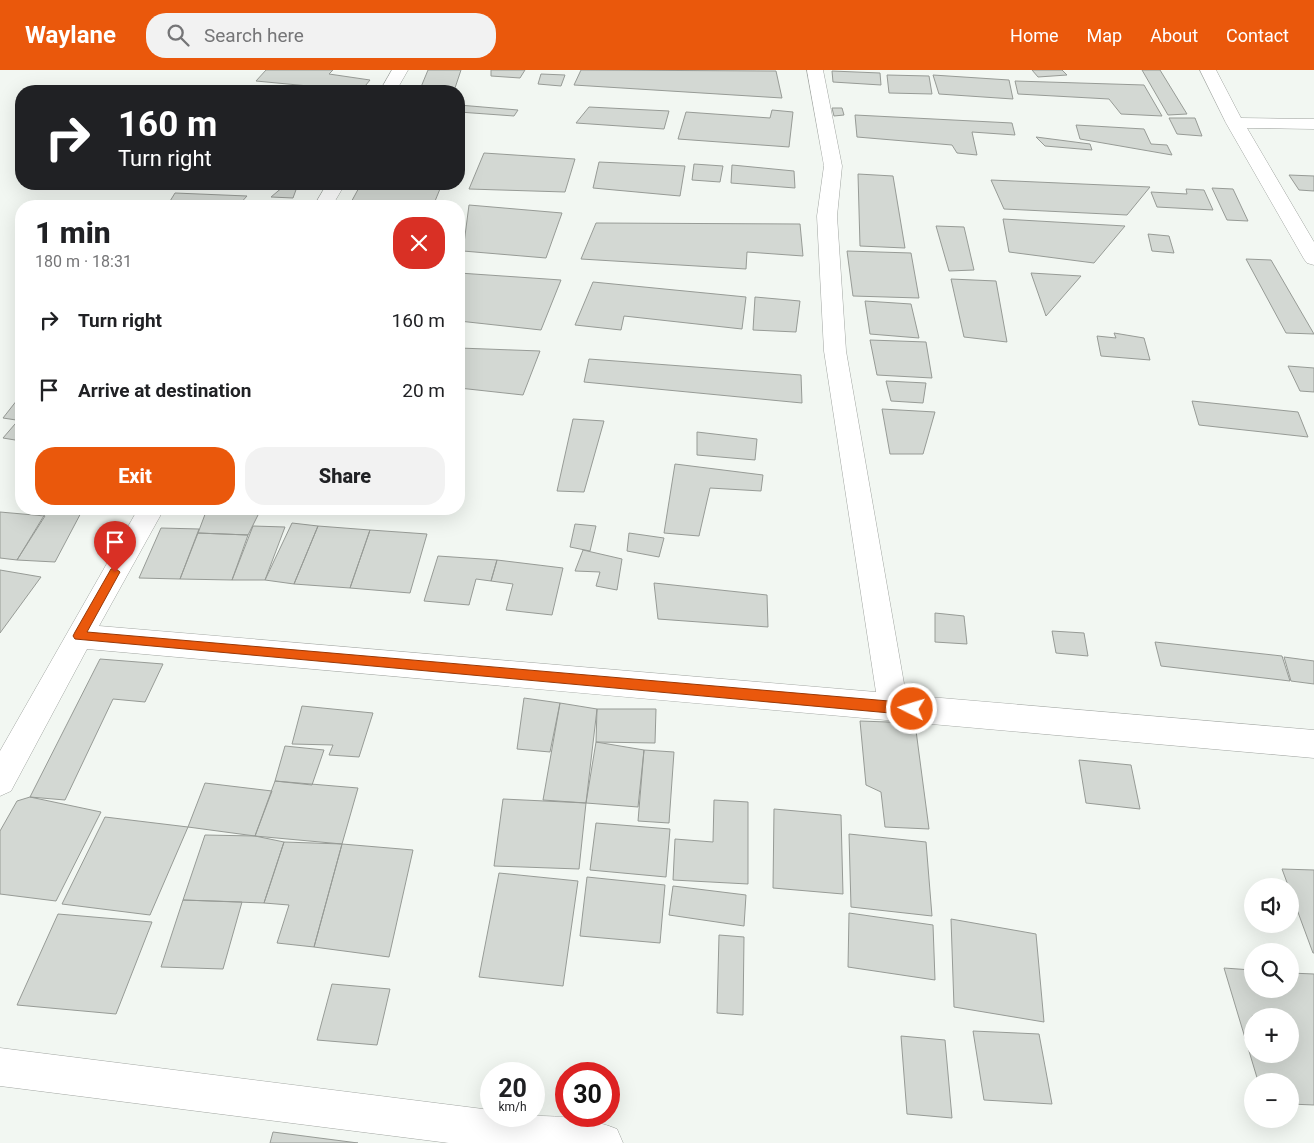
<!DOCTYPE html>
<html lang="en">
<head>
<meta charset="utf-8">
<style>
  :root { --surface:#fff; --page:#f2f2f2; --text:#202124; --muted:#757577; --accent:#ea580c }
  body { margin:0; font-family:Roboto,sans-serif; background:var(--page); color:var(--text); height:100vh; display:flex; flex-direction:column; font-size:19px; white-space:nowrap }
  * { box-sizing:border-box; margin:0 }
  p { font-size:16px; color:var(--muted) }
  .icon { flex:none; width:28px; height:28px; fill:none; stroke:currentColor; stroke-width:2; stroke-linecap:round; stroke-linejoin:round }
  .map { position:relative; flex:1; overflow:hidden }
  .details { position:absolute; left:15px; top:130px; width:450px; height:315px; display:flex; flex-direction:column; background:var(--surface); border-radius:20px; box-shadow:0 5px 20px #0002 }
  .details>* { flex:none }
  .hud { position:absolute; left:15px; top:15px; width:450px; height:105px; border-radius:20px; box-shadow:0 5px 20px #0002; background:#202124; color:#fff; overflow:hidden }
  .fabs { position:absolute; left:1244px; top:808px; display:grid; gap:10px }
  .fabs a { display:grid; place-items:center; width:55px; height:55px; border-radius:50%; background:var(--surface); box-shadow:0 5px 20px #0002; font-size:25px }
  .speed { position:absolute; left:480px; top:992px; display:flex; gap:10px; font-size:25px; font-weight:700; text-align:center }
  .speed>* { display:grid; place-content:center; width:65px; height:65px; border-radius:50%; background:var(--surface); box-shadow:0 5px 20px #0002; line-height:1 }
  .speed small { font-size:12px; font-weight:400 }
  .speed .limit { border:8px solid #d22; background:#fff; color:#111 }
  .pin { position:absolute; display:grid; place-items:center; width:42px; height:42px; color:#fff; margin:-51px -21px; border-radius:50% 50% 50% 0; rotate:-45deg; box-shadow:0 0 5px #0007 }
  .pin .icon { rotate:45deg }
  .me { position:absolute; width:55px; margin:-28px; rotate:275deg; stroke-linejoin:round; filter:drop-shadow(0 0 4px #0008) }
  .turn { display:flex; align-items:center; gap:18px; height:105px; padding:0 20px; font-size:22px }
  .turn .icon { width:65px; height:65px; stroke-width:2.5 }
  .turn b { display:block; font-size:35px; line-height:42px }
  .round { display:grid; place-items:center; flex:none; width:52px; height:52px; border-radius:20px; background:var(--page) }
  .summary { display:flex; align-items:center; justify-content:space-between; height:85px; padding:0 20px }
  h1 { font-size:30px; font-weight:800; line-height:38px }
  .button { display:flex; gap:10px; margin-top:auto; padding:10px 20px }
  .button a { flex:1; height:58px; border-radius:20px; background:var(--accent); color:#fff; font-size:20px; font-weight:800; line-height:58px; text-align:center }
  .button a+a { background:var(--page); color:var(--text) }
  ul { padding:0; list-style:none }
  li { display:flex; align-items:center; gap:15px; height:70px; padding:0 20px }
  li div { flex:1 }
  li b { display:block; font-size:19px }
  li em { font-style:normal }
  header { display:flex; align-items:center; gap:30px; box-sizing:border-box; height:70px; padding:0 25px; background:var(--accent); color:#fff }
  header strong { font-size:24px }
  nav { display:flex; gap:28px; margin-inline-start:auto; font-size:18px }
  .search { width:350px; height:45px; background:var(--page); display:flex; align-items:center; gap:12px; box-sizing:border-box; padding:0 18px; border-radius:20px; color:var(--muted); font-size:19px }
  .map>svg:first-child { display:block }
  .building { fill:#d3d8d3; stroke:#979b96; fill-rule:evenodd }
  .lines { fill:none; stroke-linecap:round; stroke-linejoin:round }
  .minor-casing { stroke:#a2a6a2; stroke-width:1 }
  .minor { fill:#fff; fill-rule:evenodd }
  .route { fill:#ea580c; stroke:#983908 }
</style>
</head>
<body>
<header>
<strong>Waylane</strong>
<div class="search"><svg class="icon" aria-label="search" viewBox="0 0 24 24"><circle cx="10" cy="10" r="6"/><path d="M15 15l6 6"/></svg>Search here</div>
<nav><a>Home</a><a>Map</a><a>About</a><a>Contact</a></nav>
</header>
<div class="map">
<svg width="1314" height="1073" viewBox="0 0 1314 1073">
  <rect width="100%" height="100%" fill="#f2f7f2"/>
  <!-- building -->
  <path class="building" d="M266,0h67l-4,4 41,6 -9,11 -105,-10z
    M428,0h33l-6,18 -34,-1z
    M491,0h34l-5,8 -29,-2z
    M581,0l195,1 6,27 -208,-13z
    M1032,0h30l5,5 -29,2z
    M1142,0h18l27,44 -19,1z
    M832,1l48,2 1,12 -48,-3z
    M541,4l24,1 -4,11 -23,-2z
    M887,5l42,1 3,18 -43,-1z
    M933,5l76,5 4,19 -74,-5z
    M1015,11l129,4 18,31 -41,-2 -12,-15 -91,-5z
    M459,35l59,5 -4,6 -55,-4z
    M589,37l80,4 -5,18 -88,-6z
    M832,38h10l2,7 -10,1z
    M772,40l21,2 -4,35 -111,-8 8,-27 84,6z
    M855,45l157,8 3,12 -43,-3 5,23 -20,-2 -5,-8 -95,-8z
    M1169,48h26l7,18 -25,-2z
    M1076,55l68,4 7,15 16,1 5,10 -92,-16z
    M1036,67l54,7 2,6 -47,-4z
    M484,83l91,6 -10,33 -96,-3z
    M599,92l86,4 -5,30 -87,-8z
    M694,94l29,2 -3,16 -28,-2z
    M732,95l62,6 1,17 -64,-5z
    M858,104l35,2 12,72 -45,-2z
    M1289,105l25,1v15l-15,-1z
    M991,110l159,7 -23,28 -123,-6z
    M361,114h81l-9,22h-84z
    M284,116l13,1 -4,11 -22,-1z
    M1212,118l21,1 15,32 -21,-1z
    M1186,119l18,1 9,20 -56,-3 -6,-15 36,2z
    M175,123l72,3 -9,10h-71z
    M469,135l93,8 -16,45 -83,-7z
    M1003,149l122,7 -31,37 -85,-11z
    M596,153l204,1 3,32 -56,-4 -1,17 -165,-10z
    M936,156l28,1 10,43 -25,1z
    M1148,164l21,2 5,17 -22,-2z
    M847,181l64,2 8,45 -66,-2z
    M1246,189l25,1 43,74 -28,-1z
    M459,203l102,7 -20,50 -82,-9z
    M1031,203l50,3 -35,40z
    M951,209l45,2 11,61 -43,-5z
    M593,212l153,15 -4,32 -118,-13 -3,14 -46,-5z
    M755,227l45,4 -4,31 -43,-2z
    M865,231l46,3 8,34 -49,-4z
    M1114,263l30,5 6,22 -49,-4 -4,-20 19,2z
    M870,270l56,2 6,36 -55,-3z
    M459,278l81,3 -17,44 -64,-7z
    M589,289l212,16 1,28 -218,-21z
    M1288,296l26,2v24l-14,-1z
    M886,311l40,2 -3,20 -32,-2z
    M21,325v19l-5,6 -13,-2z
    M1192,331l106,11 10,25 -109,-12z
    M882,339l53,3 -12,42h-33z
    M21,347v24l-18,-3z
    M573,349l31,2 -20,71 -27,-1z
    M697,362l60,7 -2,21 -58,-5z
    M675,394l88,11 -2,16 -51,-3 -11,48 -35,-3z
    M48,439h35l-28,53 -38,-2z
    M207,439h54l-13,26 -50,-2z
    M0,442l45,4 -28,44 -17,-2z
    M292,453l26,3 -24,58 -29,-4z
    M575,454l21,2 -6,25 -20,-4z
    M253,456l32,1 -20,53h-33z
    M318,456l52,4 -20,58 -56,-4z
    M161,458l38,1 -19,50 -41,-1z
    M370,460l57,4 -17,59 -60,-5z
    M198,463l50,2 -16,45 -52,-1z
    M629,463l35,5 -5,19 -32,-6z
    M583,480l39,9 -5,31 -21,-4 4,-14 -25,-1z
    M438,486l59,4 -6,21 -15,-2 -7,26 -45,-4z
    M497,490l66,8 -11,47 -46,-5 7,-26 -22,-3z
    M0,500l41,7 -41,56z
    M654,513l113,12 1,32 -110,-8z
    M935,543l29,3 3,28 -32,-2z
    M1052,561l32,2 4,23 -32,-3z
    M1155,572l127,14 8,25 -129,-15z
    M1284,587l30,4v23l-23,-3z
    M100,589l63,5 -18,38 -32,-3 -48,101 -35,-3z
    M524,628l36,5 -10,49 -33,-3z
    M560,633l37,6 -11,94 -43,-3z
    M302,636l71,7 -14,44 -30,-2 4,-10 -41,-1z
    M597,639h59l-1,34 -59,-1z
    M860,651l55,2 14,106 -44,-2 -4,-35 -15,-7z
    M596,672l48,8 -6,57 -52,-4z
    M285,676l39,4 -12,35 -37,-4z
    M644,680l30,2 -5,71 -31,-2z
    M1079,690l52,5 9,44 -54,-6z
    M275,711l83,7 -16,56 -87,-8z
    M205,713l67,8 -17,45 -67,-9z
    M30,727l71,15 -45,89 -56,-7v-63l17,-30z
    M503,729l83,4 -7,66 -85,-3z
    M714,730l34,2v82l-75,-4 2,-41 38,3z
    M774,739l67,6 2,79 -70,-6z
    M105,747l83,10 -38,88 -88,-11z
    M596,753l74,6 -4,48 -76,-7z
    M849,764l77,8 6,74 -81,-9z
    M205,765l50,1 29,6 -20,61 -81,-3z
    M284,772l58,2 -28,103 -37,-4 12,-38 -25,-2z
    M342,774l71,6 -24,107 -75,-10z
    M1282,799l32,1v83h-1z
    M499,803l79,8 -15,105 -84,-9z
    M587,807l78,8 -5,58 -80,-7z
    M673,816l73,9 -2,31 -75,-11z
    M183,830l59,2 -19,67 -62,-2z
    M849,843l84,12 2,55 -87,-13z
    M58,844l94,8 -36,92 -99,-9z
    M951,849l85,15 8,88 -90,-15z
    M719,865l25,2 -1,78 -26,-2z
    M1224,898l28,2v19h38v-16l24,1v131l-24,-1v-23h-32zM1252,946h38v38h-38z
    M332,914l58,5 -13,56 -60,-5z
    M973,961l66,3 13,70 -68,-4z
    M901,966l44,4 7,78 -45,-4z
    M273,1062l85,11h-88z"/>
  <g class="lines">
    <!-- minor casing -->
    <g class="minor-casing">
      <path id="minor" d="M392,0h16l-12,21h-16z
        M807,0h16l19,96 -5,50 9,135 60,344 408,35v28l-1227,-109 -76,142 -11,5v-45l138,-242h26l-65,117 777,66 -52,-341 -7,-135 7,-50z
        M1200,0h16l25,48 73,1v10l-67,-1 67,114v23l-7,-2 -3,-4 -78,-136z
        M327,114h18l-13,22h-18z
        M0,978l491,62v6c40,0 87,-3 126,13l6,14h-174l-449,-57z"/>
    </g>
    <!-- minor -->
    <use href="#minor" class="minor"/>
  </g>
  <!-- route -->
  <path class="route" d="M115,498l5,4 -33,60 825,71 5,2 2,4 -2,4 -5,2 -837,-76 -2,-3 2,-4 36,-63z"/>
</svg>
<div class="fabs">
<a><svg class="icon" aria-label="sound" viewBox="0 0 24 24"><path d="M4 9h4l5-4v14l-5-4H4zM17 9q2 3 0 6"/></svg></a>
<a><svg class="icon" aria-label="search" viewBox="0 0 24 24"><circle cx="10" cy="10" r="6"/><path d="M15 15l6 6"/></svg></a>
<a>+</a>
<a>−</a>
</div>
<div class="speed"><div>20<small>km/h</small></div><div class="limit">30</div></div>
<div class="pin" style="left:115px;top:502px;background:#d93025"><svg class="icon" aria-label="arrive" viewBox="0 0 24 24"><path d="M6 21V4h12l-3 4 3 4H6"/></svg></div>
<svg class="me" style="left:912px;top:639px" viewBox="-20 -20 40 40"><circle r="17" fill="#ea580c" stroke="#fff" stroke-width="3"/><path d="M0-11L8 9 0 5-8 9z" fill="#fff"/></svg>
<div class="hud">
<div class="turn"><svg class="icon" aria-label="right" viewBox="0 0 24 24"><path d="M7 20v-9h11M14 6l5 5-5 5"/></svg><div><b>160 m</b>Turn right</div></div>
</div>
<section class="details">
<div class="summary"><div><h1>1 min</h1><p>180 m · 18:31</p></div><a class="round" style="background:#d93025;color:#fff"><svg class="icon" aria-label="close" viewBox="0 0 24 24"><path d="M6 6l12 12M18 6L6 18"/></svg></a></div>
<ul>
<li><svg class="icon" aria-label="right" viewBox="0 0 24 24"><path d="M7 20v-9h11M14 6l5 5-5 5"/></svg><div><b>Turn right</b></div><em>160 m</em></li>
<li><svg class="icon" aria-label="arrive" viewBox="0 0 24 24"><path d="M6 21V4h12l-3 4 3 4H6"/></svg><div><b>Arrive at destination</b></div><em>20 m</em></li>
</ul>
<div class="button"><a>Exit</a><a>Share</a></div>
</section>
</div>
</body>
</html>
